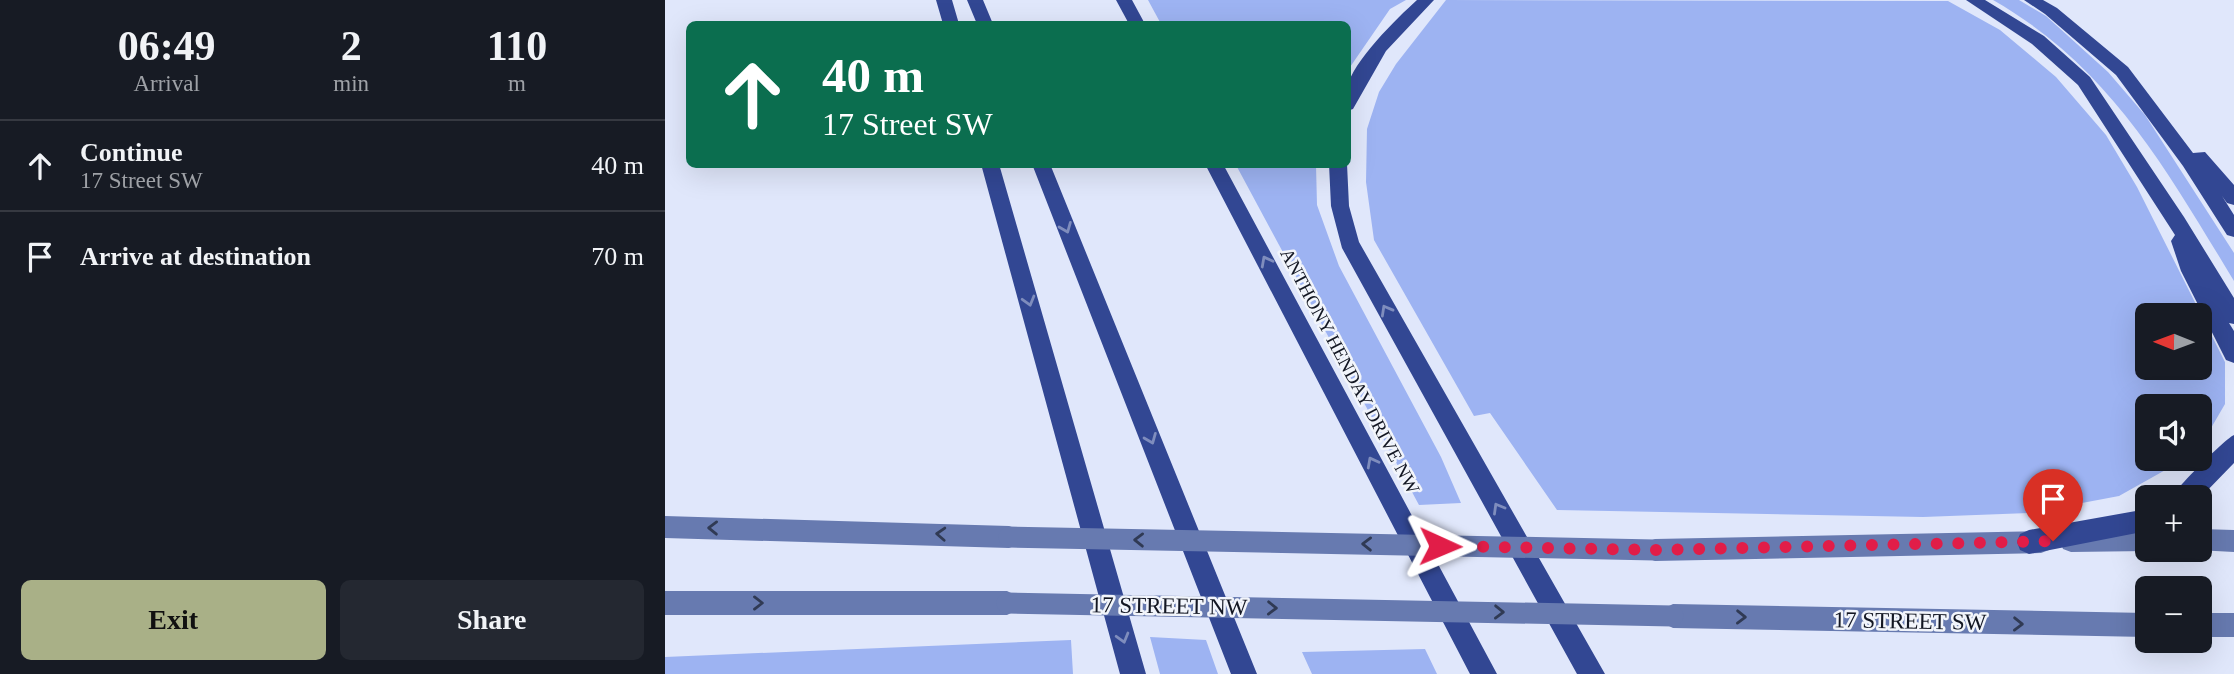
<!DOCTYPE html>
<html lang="en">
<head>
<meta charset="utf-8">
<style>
  :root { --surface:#171b24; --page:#242831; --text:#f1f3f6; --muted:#9ea1a6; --line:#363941; --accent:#a9b087 }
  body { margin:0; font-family:"Times New Roman",serif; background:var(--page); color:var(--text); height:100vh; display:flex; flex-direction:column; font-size:26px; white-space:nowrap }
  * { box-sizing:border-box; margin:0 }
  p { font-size:23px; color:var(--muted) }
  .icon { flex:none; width:38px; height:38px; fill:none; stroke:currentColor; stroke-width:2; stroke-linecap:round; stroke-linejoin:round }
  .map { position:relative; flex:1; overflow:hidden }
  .side { display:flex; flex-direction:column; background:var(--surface); width:665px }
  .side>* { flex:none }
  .top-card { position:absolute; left:21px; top:21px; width:665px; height:147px; border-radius:10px; box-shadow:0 7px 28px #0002; background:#0b6e4f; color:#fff; overflow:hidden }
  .needle { width:46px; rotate:271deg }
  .controls { position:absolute; left:1470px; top:303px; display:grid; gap:14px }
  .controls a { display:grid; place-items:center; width:77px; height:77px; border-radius:10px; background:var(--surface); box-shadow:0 7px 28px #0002; font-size:35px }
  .pin { position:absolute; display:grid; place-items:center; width:60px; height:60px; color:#fff; margin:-72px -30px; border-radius:50% 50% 50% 0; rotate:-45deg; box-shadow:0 0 7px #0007 }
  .pin .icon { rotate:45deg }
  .me { position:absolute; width:77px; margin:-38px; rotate:91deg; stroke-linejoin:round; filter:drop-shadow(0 0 5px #0008) }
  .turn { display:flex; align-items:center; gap:24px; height:147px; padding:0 21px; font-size:32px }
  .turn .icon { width:91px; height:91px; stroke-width:2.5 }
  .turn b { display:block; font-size:49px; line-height:60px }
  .eta { display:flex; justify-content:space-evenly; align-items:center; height:119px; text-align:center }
  .eta b { font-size:42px; font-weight:700; line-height:49px }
  .button { display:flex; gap:14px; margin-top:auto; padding:14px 21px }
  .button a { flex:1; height:80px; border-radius:10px; background:var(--accent); color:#111; font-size:28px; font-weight:700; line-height:80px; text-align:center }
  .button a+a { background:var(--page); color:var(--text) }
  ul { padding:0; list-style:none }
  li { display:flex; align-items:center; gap:21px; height:91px; padding:0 21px; border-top:2px solid var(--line) }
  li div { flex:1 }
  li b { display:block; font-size:26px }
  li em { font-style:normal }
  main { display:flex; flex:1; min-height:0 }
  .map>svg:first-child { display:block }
  .green { fill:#9db3f2; fill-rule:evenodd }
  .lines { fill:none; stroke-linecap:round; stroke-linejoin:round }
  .secondary { fill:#677ab0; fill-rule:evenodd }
  .motorway { fill:#324793; fill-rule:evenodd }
  .secondary-bridge { stroke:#677ab0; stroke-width:21 }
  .oneway { stroke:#7f8dbd }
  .oneway2 { stroke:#303a54 }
  .route { stroke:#e11d48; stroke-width:12; stroke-dasharray:0 21.6 }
  .labels { text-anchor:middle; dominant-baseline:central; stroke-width:5; stroke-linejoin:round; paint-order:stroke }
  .street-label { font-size:19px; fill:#131723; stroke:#f2f5fb }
  .near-street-label { font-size:23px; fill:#131723; stroke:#f2f5fb }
</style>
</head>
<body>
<main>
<section class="side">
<div class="eta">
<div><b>06:49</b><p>Arrival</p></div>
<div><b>2</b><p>min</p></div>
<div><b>110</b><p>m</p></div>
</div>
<ul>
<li><svg class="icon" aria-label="ahead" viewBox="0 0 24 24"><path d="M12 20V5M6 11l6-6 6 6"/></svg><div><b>Continue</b><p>17 Street SW</p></div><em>40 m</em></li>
<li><svg class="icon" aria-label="arrive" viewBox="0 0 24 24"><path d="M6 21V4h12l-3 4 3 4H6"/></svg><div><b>Arrive at destination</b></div><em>70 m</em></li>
</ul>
<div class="button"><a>Exit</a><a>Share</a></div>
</section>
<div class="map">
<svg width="1569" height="674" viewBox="0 0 1569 674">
  <rect width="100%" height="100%" fill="#e0e7fb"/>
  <!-- green -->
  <path class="green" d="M483,0h258l-16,9 -42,61 -1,-46h-186z
    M781,0l502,1 52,29 56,47 50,58 31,52 88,175v42l-25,43v-41h-53v52l38,1 -66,37 -90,17 -106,4 -366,-7 -67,-97 -16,3 -100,-176 -8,-58 1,-53 12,-37 17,-28zM1535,315v53h-53v-53z
    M1328,0h26l27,16 62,56 37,43 89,138v28c-68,-112 -124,-214 -241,-281z
    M571,165h80l1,40 22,61 102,191 20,46 -42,2z
    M485,637l56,3 12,34h-58z
    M406,640l2,34h-408v-17z
    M760,649l12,25h-125l-10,-22z"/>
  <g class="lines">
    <!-- secondary -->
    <path class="secondary" d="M0,516l344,10 8,3 3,8 -3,8 -8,3 -344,-10z
      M1482,529v21h3l-3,1 -76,1 -8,-3 -3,-8 3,-8 8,-3z
      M1535,529l34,1v22l-37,-2h3z
      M1376,531l8,3 3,8 -3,8 -8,3 -386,8 -8,-3 -3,-8 3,-8 8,-3z
      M0,591h342l8,4 4,8 -4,8 -8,4h-342z
      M1008,604l474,9v24l-474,-9 -8,-4 -4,-8 4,-8z
      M1535,613h34v24h-34z"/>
    <!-- motorway -->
    <path class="motorway" d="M271,0h16l7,24h-16z
      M302,0h16l10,24h-16z
      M451,0h16l13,24h-16z
      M752,0h17l-48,51 -33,58 -6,2c0,-7 -1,-16 0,-23 5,-26 50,-70 70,-88z
      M1301,0h19l59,36 46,41 94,140 50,81v26l-5,-1 5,8v32l-8,-3 -45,-89 -10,-30 4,-6 -97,-150 -46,-41z
      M1359,0h19l14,8 71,59 65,86 12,-1 29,33v20l-7,-2 -5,-7 12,19v22l-7,-2 -44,-69 -67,-91 -71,-61z
      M316,164h18l147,510h-26z
      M367,164h18l207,510h-26z
      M540,164h18l274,510h-27z
      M664,164h18l2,42 10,36 246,432h-28l-235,-426 -11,-42z
      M1569,435v28l-34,35 -28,-1c4,-9 54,-59 62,-62z
      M1482,509v22l-118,23 -9,-4 -3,-8 3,-8 9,-4z"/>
    <!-- secondary-bridge -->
    <path class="secondary-bridge" d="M344,537l646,13
      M342,603l666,13"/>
  </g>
  <!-- one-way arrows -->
  <defs><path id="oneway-chevron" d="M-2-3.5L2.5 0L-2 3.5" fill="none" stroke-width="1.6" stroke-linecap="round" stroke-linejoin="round" transform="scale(1.75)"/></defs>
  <g class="oneway">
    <use href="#oneway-chevron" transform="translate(401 228) rotate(68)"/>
    <use href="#oneway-chevron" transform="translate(601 261) rotate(-118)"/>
    <use href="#oneway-chevron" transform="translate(364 301) rotate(74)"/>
    <use href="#oneway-chevron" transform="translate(721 310) rotate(-119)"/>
    <use href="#oneway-chevron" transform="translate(486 439) rotate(68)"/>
    <use href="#oneway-chevron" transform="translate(707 462) rotate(-118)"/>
    <use href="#oneway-chevron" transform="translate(833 508) rotate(-120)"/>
    <use href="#oneway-chevron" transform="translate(458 638) rotate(74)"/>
  </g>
  <g class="oneway2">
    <use href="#oneway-chevron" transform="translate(48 528) rotate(-179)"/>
    <use href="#oneway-chevron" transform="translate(276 534) rotate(-177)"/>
    <use href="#oneway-chevron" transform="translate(474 540) rotate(-179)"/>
    <use href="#oneway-chevron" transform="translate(702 544) rotate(-179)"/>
    <use href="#oneway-chevron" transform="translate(93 603)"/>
    <use href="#oneway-chevron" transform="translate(607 608) rotate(1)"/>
    <use href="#oneway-chevron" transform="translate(834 612) rotate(1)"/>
    <use href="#oneway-chevron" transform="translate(1076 617) rotate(1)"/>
    <use href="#oneway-chevron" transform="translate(1353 624) rotate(1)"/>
  </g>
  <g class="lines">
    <!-- route -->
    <path class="route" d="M775,546l215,4 398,-9"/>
  </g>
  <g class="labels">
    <!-- street labels -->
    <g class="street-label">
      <text transform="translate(685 371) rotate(62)">ANTHONY HENDAY DRIVE NW</text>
    </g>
    <!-- near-street labels -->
    <g class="near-street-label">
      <text transform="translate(504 606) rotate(1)">17 STREET NW</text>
      <text transform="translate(1245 621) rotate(1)">17 STREET SW</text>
    </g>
  </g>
</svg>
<div class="controls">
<a><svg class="needle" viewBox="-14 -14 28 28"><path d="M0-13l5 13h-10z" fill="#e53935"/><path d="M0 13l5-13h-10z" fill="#9ea1a6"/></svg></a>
<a><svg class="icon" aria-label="sound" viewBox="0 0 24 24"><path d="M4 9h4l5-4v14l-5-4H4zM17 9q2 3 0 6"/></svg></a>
<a>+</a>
<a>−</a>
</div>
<div class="pin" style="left:1388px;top:541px;background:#d93025"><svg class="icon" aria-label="arrive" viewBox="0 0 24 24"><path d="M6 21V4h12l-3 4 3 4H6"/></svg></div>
<svg class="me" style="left:775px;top:546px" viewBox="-20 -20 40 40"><path d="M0-17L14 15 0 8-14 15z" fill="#e11d48" stroke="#fff" stroke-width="4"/></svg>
<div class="top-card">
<div class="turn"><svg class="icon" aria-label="ahead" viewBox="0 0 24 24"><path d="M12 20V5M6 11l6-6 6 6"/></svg><div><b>40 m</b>17 Street SW</div></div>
</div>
</div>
</main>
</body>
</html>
